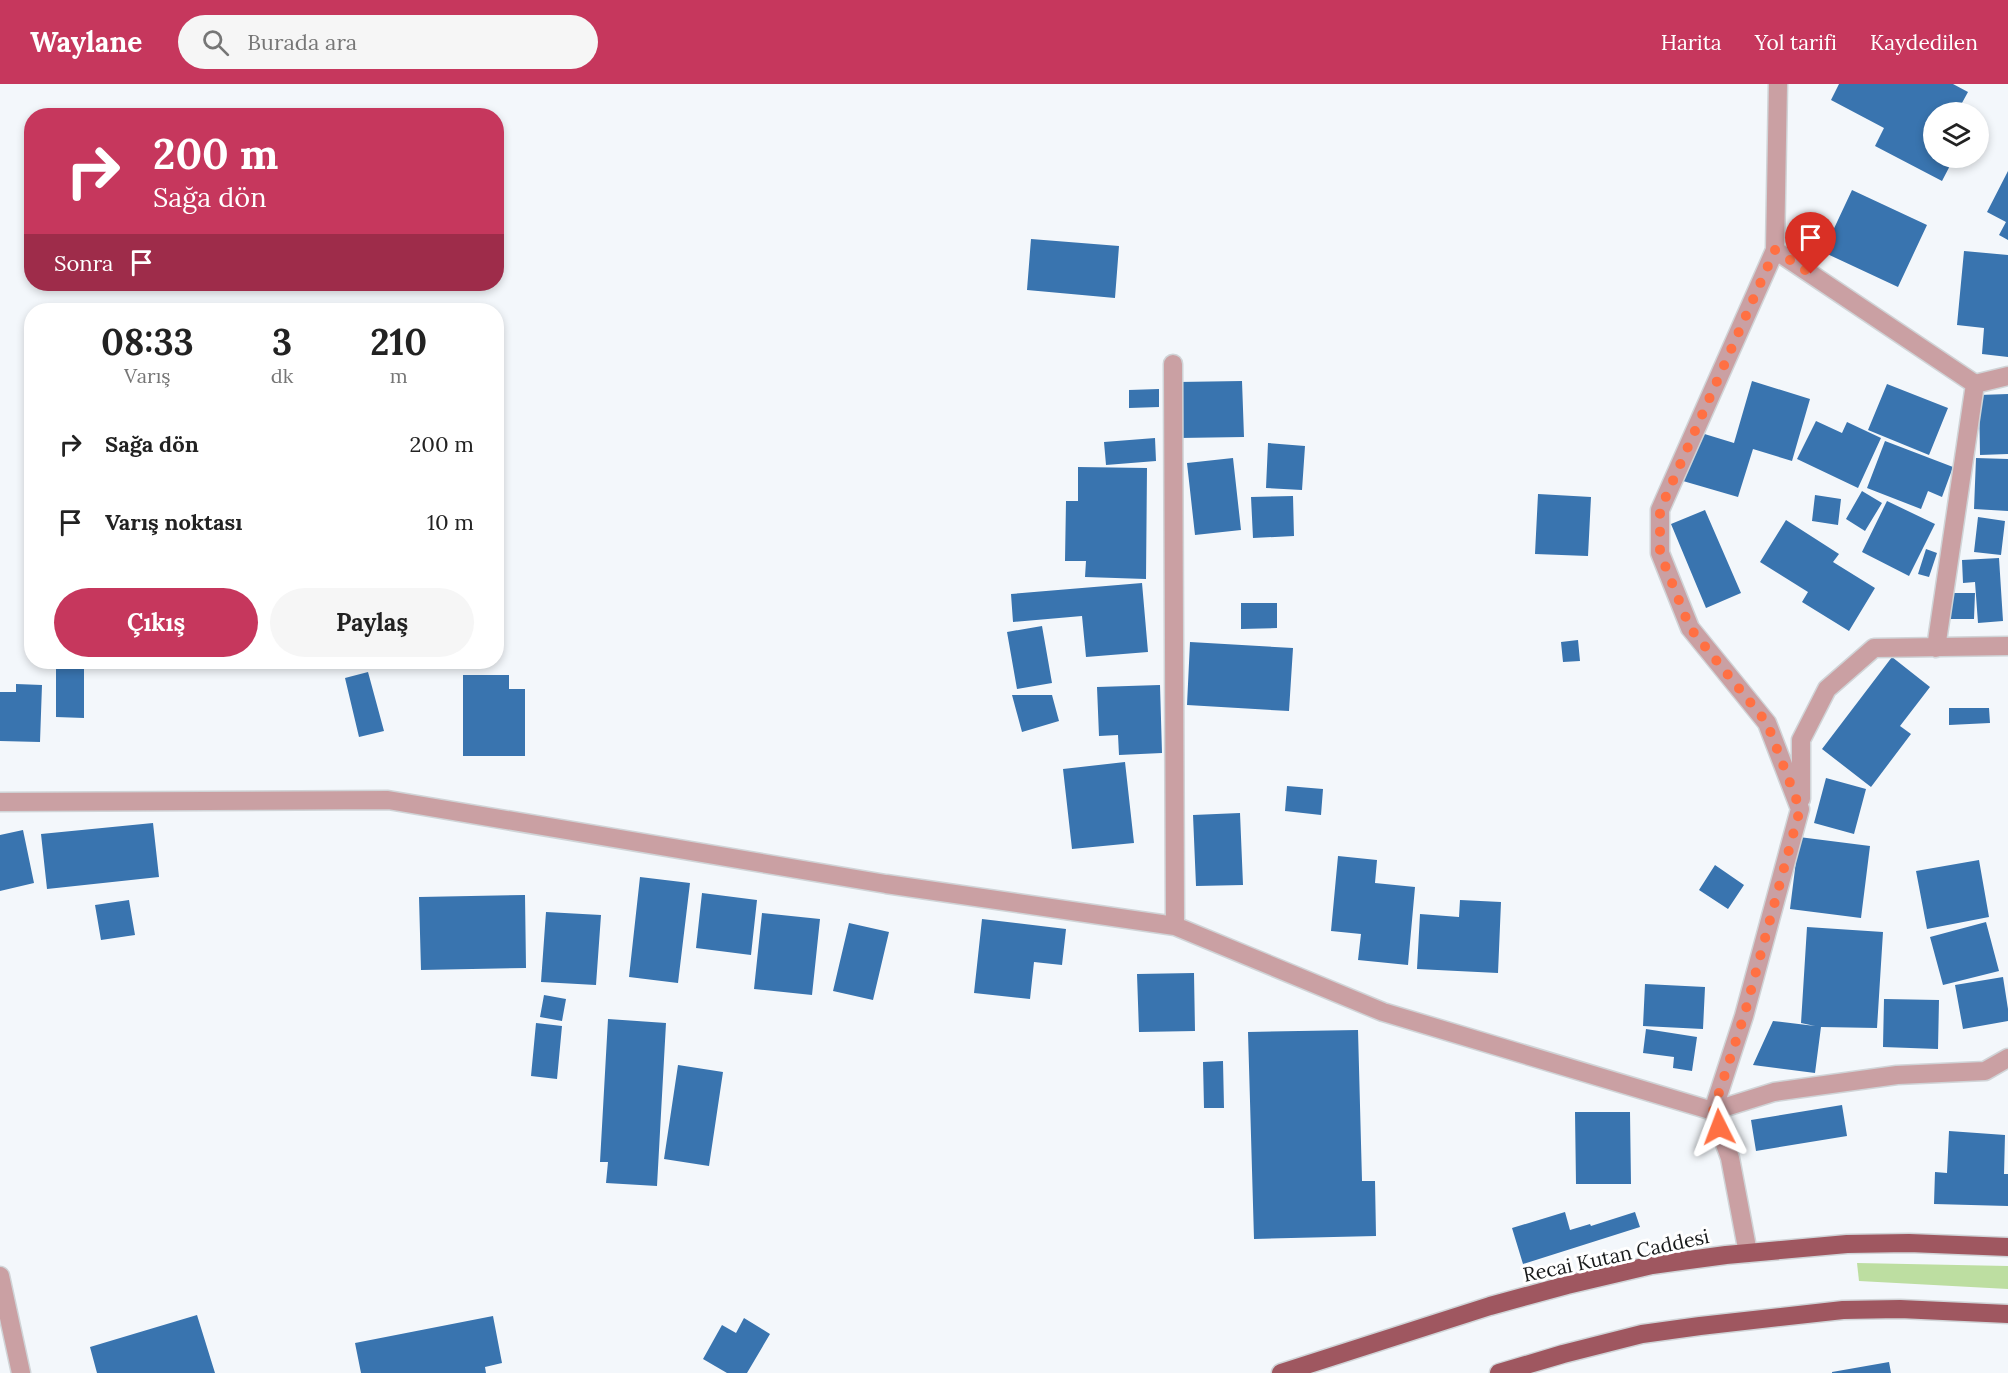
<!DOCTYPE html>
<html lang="tr">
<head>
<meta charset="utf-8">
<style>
  :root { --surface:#fff; --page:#f6f6f6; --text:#222; --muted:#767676; --accent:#c6375d }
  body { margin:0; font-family:Lora,serif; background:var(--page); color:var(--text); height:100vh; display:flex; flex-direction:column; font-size:22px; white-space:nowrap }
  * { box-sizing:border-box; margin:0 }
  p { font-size:20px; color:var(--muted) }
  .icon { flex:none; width:33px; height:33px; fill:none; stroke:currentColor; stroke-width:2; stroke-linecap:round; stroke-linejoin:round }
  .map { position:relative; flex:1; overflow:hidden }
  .panel { position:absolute; left:24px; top:219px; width:480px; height:366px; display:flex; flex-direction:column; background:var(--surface); border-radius:24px; box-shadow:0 3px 9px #0003 }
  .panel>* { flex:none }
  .top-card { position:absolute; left:24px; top:24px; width:480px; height:183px; border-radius:24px; box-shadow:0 3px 9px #0003; background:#c6375d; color:#fff; overflow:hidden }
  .tools { position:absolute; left:1923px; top:18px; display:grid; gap:12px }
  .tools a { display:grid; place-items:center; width:66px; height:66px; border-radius:50%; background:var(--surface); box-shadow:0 3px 9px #0003; font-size:30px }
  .pin { position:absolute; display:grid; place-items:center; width:51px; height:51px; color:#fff; margin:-62px -26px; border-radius:50% 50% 50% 0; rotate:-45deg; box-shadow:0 0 6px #0007 }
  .pin .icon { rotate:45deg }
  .me { position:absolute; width:66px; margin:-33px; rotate:357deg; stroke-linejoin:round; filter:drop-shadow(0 0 4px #0008) }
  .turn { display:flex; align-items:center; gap:21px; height:126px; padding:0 30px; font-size:27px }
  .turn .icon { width:78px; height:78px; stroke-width:2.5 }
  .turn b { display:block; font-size:42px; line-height:51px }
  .then { display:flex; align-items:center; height:57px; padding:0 30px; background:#0003; gap:12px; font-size:22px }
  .eta { display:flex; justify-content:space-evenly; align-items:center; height:102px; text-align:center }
  .eta b { font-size:36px; font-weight:700; line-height:42px }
  .action { display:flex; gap:12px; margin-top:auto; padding:12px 30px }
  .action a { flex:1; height:69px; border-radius:36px; background:var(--accent); color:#fff; font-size:24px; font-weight:700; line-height:69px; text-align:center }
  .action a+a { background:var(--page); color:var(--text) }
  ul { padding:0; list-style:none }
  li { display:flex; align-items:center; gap:18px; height:78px; padding:0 30px }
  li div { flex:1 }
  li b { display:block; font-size:22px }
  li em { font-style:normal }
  header { display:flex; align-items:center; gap:36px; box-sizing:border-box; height:84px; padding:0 30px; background:var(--accent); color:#fff }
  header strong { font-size:28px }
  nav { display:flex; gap:33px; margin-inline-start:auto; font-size:21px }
  .search { width:420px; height:54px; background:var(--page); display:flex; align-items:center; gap:15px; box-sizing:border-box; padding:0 21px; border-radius:33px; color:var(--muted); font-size:22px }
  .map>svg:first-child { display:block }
  .green { fill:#bddea1 }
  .building { fill:#3974af }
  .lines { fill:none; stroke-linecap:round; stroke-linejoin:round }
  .minor-casing { stroke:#d0d4d7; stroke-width:21 }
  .major-casing { stroke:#d0d4d7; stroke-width:21 }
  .minor { stroke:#caa0a3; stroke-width:18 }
  .major { stroke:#9f5760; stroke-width:18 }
  .route { stroke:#ff7043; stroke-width:10; stroke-dasharray:0 18 }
  .labels { text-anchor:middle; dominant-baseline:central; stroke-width:6; stroke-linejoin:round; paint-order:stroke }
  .street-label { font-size:20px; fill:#181a1b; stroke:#fff }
</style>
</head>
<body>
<header>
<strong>Waylane</strong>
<div class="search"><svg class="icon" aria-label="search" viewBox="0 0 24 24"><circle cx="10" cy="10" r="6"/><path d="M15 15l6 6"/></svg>Burada ara</div>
<nav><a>Harita</a><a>Yol tarifi</a><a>Kaydedilen</a></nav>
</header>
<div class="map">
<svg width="2008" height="1289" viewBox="0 0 2008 1289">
  <rect width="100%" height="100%" fill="#f3f7fb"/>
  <!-- green -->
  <path class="green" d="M1857,1179l151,3v23l-149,-8z"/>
  <!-- building -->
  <path class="building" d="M1839,0h114l15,8 -11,20h-23v46h20l-12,23 -67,-35 9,-18 -53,-28z
    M2008,87v69l-9,-5 7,-13 -19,-10z
    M1852,106l75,35 -29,62 -75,-35z
    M1031,155l88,7 -4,52 -88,-8z
    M1964,167l44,4v102l-26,-3 2,-26 -27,-3z
    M1242,297l2,56 -65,1 -1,-56z
    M1752,297l58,18 -18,62 -39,-12 -15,48 -55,-16 15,-49 36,11z
    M1887,300l61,24 -19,47 -61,-25z
    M1159,305v18l-30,1v-18z
    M2008,310v60l-28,1 -1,-60z
    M1816,337l26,12 5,-11 34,16 -23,50 -61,-29z
    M1155,354l1,23 -50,4 -2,-23z
    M1885,357l68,26 -11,30 -14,-6 -7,18 -54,-21z
    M1268,359l37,3 -3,44 -36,-2z
    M1233,374l8,72 -46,5 -8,-72z
    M1976,374l32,1v52l-34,-2z
    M1078,383l69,1 -1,111 -61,-2 1,-16h-21l1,-60h12z
    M1862,407l20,12 -17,28 -19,-12z
    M1538,410l53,3 -3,59 -53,-2z
    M1815,411l26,4 -3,26 -26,-4z
    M1293,412l1,40 -41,2 -2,-41z
    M1887,417l48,23 -26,52 -47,-24z
    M1705,426l36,83 -35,15 -35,-84z
    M1978,433l27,4 -4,34 -27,-3z
    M1786,436l53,34 -6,8 42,26 -26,43 -47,-29 6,-10 -48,-30z
    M1926,465l11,4 -8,24 -11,-3z
    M1999,474l4,63 -25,2 -3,-41 -12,1 -1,-23z
    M1142,499l6,69 -62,5 -4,-41 -69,6 -2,-28z
    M1948,509h27l-1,26h-26z
    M1241,519h36v25l-36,1z
    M1042,542l10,57 -35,6 -10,-57z
    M1578,556l2,21 -17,1 -2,-20z
    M1190,558l103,6 -4,63 -102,-6z
    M1892,573l38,30 -30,39 11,8 -40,53 -49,-38z
    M56,579h28v55l-28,-1z
    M368,588l16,59 -25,6 -14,-59z
    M463,591h46v14h16v67h-62z
    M16,600l26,1 -2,57 -40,-1v-49h16z
    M1160,601l2,68 -43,2 -1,-20 -19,1 -2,-49z
    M1012,611h40l7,26 -37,11z
    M1949,624h40l1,15 -41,2z
    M1125,678l9,81 -62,6 -9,-80z
    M1826,694l40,11 -12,45 -40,-11z
    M1287,702l36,3 -2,26 -36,-4z
    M1240,729l3,72 -47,1 -3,-71z
    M153,739l6,54 -112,12 -6,-55z
    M23,746l11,53 -34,8v-56z
    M1799,753l71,9 -9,72 -71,-9z
    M1338,772l39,4 -2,23 40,4 -7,78 -50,-5 3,-26 -30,-3z
    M1979,776l10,57 -62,12 -11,-58z
    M1715,781l29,20 -16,24 -29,-19z
    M640,793l50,6 -12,100 -49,-6z
    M702,809l55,7 -6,55 -55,-7z
    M525,811l1,73 -105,2 -2,-73z
    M129,816l6,35 -34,5 -6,-35z
    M1460,816l41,2 -3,71 -81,-4 3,-55 39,3z
    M546,828l55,3 -5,70 -55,-3z
    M762,829l58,6 -8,76 -58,-6z
    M982,835l84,10 -4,36 -28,-3 -4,37 -56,-6z
    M1986,838l13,49 -56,14 -13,-48z
    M849,839l40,9 -16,68 -40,-9z
    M1807,843l76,5 -6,96 -56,-1 -6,46 -62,-8 20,-44 42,5 -14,-3z
    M1194,889l1,58 -56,1 -2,-58z
    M2003,893l5,32v12l-45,8 -8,-44z
    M1645,900l60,3 -2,42 -60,-3z
    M544,911l22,4 -4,22 -22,-4z
    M1884,915l55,1 -1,49 -55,-2z
    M608,935l58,4 -9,163 -51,-3 2,-21h-8z
    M536,939l26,3 -5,53 -26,-3z
    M1646,945l51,8 -5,34 -19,-3 1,-11 -31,-4z
    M1358,946l4,151h13l1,55 -122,3 -6,-207z
    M1223,977l1,47h-20l-1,-46z
    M678,981l45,7 -14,94 -45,-7z
    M1842,1021l5,31 -91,15 -5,-31z
    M1575,1028h55l1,72h-55z
    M1949,1047l56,4 -1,39h4v32l-74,-2 1,-32 12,1z
    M1565,1128l5,18 20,-6 1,2 44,-14 5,15 -117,37 -11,-36z
    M197,1231l18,58h-118l-7,-26z
    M493,1232l9,47 -17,4 1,6h-125l-6,-30z
    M744,1234l26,16 -23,39h-20l-24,-14 19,-34 14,8z
    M1889,1278l2,11h-59v-1z"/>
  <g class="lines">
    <!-- minor casing -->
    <g class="minor-casing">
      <path id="minor" d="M1775,166l200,134 -39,264
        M1173,280l2,562
        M1975,300l33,-8
        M1801,715v-59l26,-51 47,-41 134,-2
        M0,718l388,-2 498,84 289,42 208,86 330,99 61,-19 123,-17 88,-4 23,-13
        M1748,1169l-18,-95 -17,-47 31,-95 56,-207 -33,-86 -77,-95 -30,-75v-43l115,-260 3,-166
        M0,1192l21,97"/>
    </g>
    <!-- major casing -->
    <g class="major-casing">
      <path id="major" d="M1281,1289l209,-67 77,-21 85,-20 74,-10 121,-11 62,-1 99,4
        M1499,1289l64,-19 79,-20 58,-8 143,-16 57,-1 108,5"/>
    </g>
    <!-- minor -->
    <use href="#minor" class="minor"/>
    <!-- major -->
    <use href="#major" class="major"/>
  </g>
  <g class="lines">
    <!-- route -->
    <path class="route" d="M1719,1043l-6,-16 31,-95 56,-207 -33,-86 -77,-95 -30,-75v-43l115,-260 36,24"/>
  </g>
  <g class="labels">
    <!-- street labels -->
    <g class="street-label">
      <text transform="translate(1616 1171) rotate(-12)">Recai Kutan Caddesi</text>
    </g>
  </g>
</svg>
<div class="tools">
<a><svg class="icon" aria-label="layers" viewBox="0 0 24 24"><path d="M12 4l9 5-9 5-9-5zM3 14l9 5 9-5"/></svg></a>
</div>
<div class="pin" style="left:1811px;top:190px;background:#d93025"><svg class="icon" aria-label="arrive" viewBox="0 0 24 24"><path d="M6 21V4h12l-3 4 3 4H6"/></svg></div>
<svg class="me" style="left:1719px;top:1043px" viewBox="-20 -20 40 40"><path d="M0-17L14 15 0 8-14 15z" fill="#ff7043" stroke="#fff" stroke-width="4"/></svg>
<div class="top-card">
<div class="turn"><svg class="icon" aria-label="right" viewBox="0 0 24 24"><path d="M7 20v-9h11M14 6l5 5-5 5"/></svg><div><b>200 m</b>Sağa dön</div></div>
<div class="then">Sonra<svg class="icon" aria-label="arrive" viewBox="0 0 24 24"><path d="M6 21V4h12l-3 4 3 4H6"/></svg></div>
</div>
<section class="panel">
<div class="eta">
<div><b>08:33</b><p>Varış</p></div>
<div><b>3</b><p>dk</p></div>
<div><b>210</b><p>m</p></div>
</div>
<ul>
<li><svg class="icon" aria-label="right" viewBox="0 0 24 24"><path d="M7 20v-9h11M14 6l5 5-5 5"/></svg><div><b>Sağa dön</b></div><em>200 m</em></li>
<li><svg class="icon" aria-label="arrive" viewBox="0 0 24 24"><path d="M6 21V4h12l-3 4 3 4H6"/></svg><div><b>Varış noktası</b></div><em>10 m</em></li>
</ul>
<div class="action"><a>Çıkış</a><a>Paylaş</a></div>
</section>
</div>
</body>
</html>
